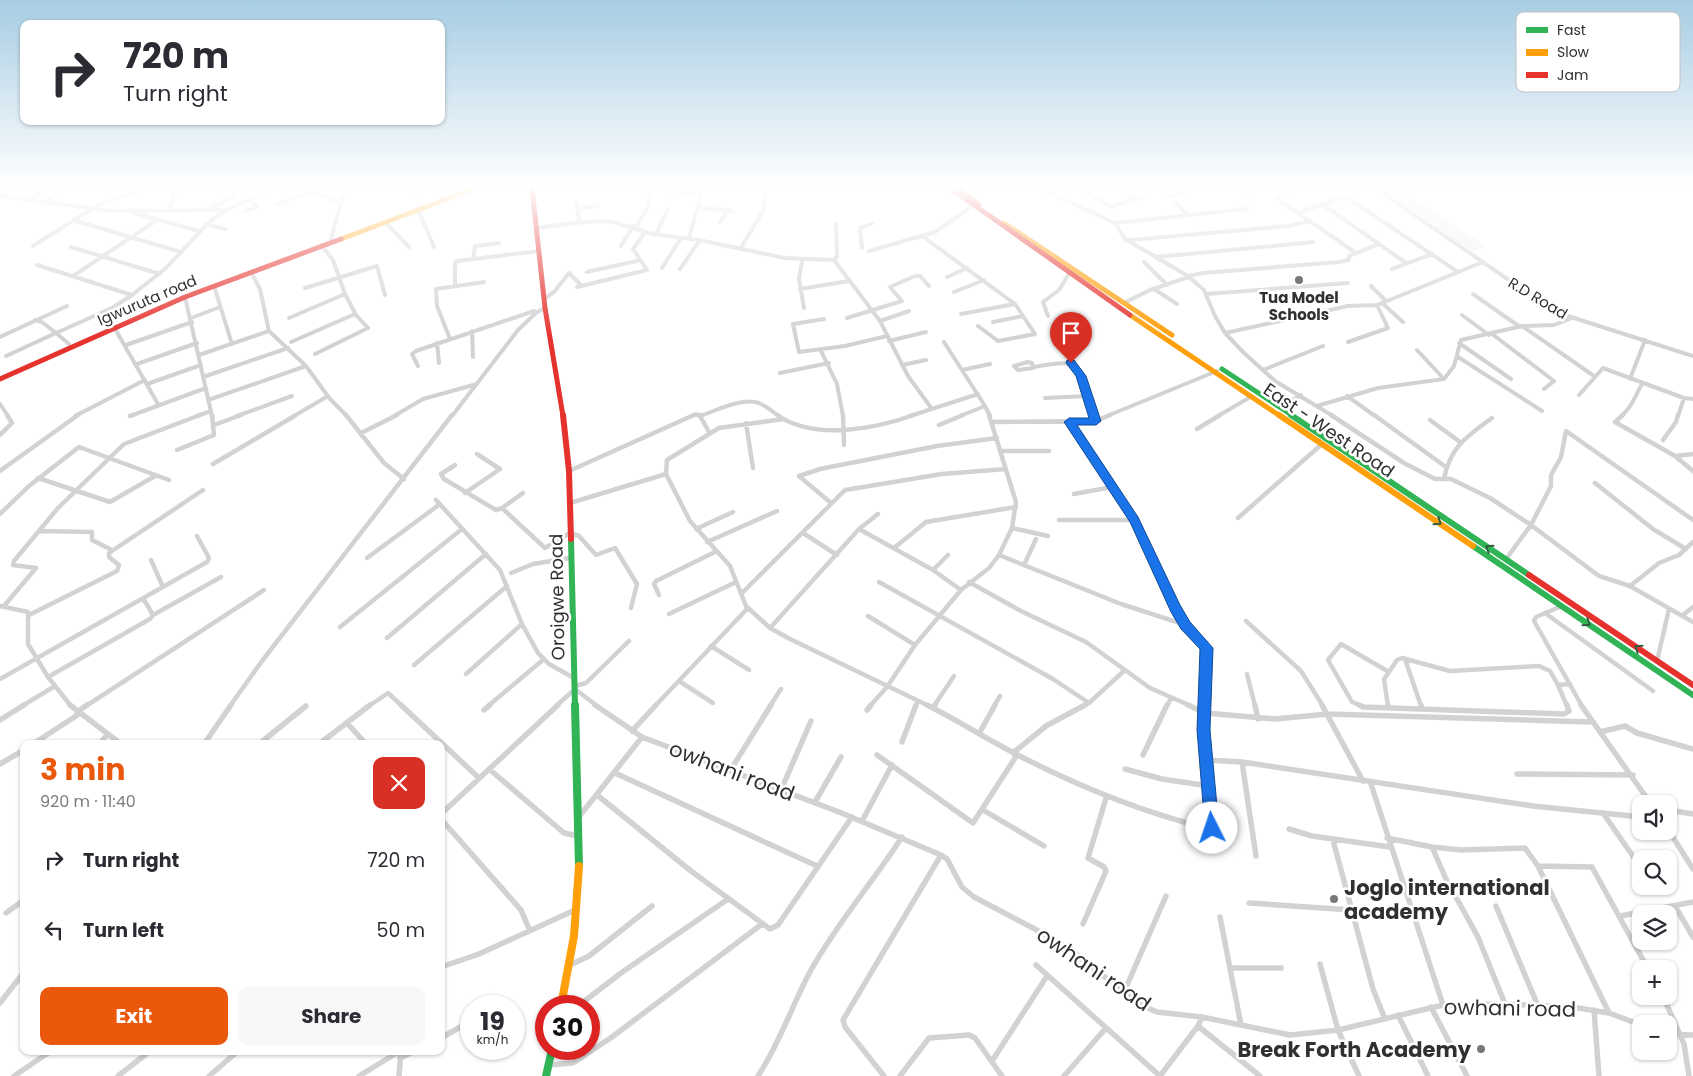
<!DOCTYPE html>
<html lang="en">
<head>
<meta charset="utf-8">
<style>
  :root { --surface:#fff; --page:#f7f7f7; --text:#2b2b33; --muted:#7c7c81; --accent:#ea580c }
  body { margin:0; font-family:Poppins,sans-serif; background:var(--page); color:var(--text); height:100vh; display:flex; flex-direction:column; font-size:19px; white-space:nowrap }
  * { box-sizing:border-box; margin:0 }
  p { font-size:16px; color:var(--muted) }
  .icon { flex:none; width:28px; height:28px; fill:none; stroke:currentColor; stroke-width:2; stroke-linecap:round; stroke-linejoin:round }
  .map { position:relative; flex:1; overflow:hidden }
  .panel { position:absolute; left:20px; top:740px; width:425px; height:315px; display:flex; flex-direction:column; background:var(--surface); border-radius:10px; box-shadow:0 1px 4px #0004 }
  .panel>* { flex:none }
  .guide { position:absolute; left:20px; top:20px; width:425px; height:105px; border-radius:10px; box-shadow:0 1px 4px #0004; background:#fff; color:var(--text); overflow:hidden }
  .tools { position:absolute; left:1632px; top:795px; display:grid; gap:10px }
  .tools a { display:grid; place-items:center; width:45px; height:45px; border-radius:10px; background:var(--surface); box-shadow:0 1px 4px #0004; font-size:25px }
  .speed { position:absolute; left:460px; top:995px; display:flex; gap:10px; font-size:25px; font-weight:700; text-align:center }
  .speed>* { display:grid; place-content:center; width:65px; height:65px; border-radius:50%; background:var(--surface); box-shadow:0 1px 4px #0004; line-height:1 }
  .speed small { font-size:12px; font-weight:400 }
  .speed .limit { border:8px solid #d22; background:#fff; color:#111 }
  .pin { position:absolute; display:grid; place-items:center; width:42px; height:42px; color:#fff; margin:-51px -21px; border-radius:50% 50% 50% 0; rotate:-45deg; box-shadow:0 0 5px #0007 }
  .pin .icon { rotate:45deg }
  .me { position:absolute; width:55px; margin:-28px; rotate:356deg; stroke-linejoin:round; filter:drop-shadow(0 0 4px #0008) }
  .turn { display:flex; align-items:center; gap:18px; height:105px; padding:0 20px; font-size:22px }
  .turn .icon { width:65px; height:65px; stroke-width:2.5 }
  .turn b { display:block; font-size:35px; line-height:42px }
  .round { display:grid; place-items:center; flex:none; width:52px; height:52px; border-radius:10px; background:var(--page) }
  .head { display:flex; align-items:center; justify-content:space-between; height:85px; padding:0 20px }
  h1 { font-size:30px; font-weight:700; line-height:38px; color:var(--accent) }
  .primary-button { display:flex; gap:10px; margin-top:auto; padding:10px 20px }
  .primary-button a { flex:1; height:58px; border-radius:10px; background:var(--accent); color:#fff; font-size:20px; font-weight:700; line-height:58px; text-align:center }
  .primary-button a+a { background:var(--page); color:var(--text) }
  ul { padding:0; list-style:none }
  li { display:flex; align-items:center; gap:15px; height:70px; padding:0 20px }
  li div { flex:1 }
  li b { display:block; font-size:19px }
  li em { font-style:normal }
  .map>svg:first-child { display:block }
  .green { fill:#f5edf0 }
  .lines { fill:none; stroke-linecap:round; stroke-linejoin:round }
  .street-far2 { stroke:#d2d2d2; stroke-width:4 }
  .street-far1 { stroke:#d2d2d2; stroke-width:4.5 }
  .street { stroke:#d2d2d2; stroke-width:5.5 }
  .fast-far2 { stroke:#30b455; stroke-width:5 }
  .fast-far1 { stroke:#30b455; stroke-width:6 }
  .fast { stroke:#30b455; stroke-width:8 }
  .slow-far2 { stroke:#ff9f0a; stroke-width:5 }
  .slow-far1 { stroke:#ff9f0a; stroke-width:6 }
  .slow { stroke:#ff9f0a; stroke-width:8 }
  .jam-far1 { stroke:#e5322d; stroke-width:5 }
  .jam { stroke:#e5322d; stroke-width:6 }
  .oneway { stroke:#305e3d }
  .route { fill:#1a73e8; stroke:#114b97 }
  .poi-dot { fill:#787878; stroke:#fff; stroke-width:2 }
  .labels { text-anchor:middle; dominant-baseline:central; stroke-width:5; stroke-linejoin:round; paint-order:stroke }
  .far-poi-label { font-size:15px; font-weight:bold; fill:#303030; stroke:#fff }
  .far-street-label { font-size:15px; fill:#303030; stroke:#fff }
  .street-label { font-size:18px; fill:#303030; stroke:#fff }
  .near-street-label { font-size:21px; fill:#303030; stroke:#fff }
  .near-poi-label { font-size:21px; font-weight:bold; fill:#303030; stroke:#fff; text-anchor:start }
  .key { fill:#fff; stroke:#c1c1c1; stroke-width:1 }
  .key-label { font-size:14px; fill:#303030 }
</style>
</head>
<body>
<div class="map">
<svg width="1693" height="1076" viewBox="0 0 1693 1076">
  <rect width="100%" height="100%" fill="#fff"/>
  <!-- green -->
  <path class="green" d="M1379,188h17l90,58 -13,5 -5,-2z"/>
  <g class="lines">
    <!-- street-far2 -->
    <path class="street-far2" d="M300,188l41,14
      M412,188l5,6
      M1040,188l75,35 132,-14
      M1078,188l33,19 34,-12
      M1120,188l15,11
      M1375,188l147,101 46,27 125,40
      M671,192l31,1
      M1248,192l9,-4
      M0,196l112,15 114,-1
      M3,196l11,-8
      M1169,196l29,-8
      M1275,197l81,56
      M1275,197l22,-9
      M29,200l18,-12
      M45,202l20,-14
      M576,202l4,21
      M1176,203l11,12
      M276,204l33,-11
      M1322,204l84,59
      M697,207l35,4
      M577,208l20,-2
      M418,209l16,38
      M169,210l7,-22
      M206,210l31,-15 -6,-5
      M246,211l11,-5 -9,-7
      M134,213l65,18
      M1298,213l47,-17 113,76
      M73,220l108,32
      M385,222l24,25
      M720,222l8,-12
      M1115,223l10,16 63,37 15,-3 136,-11 10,-2v-4l30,-12
      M206,224l19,5
      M636,227l13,-22v-11l3,-6
      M537,228l45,-6 27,-1 44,13 46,6 86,18 49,2
      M656,234l12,-25
      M922,236l93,68 20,30 -37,7 -20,-15
      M689,238l14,-50
      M331,239l14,-51
      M1130,240l158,-14 22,-5
      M33,246l65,-41 20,-8 33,-9
      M621,246l12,-20
      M71,247l89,27
      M741,248l23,-39 2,-21
      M862,248l-2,-20 13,-5
      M869,251l66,-19 38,-26
      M1157,257l156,-15
      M473,259l2,-13 24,-3
      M834,260l46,61 28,55 24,33
      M834,260l3,-3 -1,-33
      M802,261l-3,18 5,29
      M1144,262l23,23
      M37,265l95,30
      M662,268l19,-30
      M680,269l20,-29
      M1392,269l40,-15
      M251,272l9,17 9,42 37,35 24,33 17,17
      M587,272l54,-12
      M73,276l84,-56
      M947,277l20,-9
      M455,285v-22l2,-2 82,-10
      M214,286l18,58
      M1371,286l15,15
      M577,287l70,-17 -14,-21 12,-17
      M305,288l72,-22 8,29
      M800,289l49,-8
      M1154,289l23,15
      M954,292l30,-12
      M1206,294l142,-11
      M1473,294l47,33
      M185,297l27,119
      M544,299l10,-7 15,-19 13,13
      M1124,303l26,-13 39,-13 15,13 11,26 10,17 19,20 31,28 58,35
      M1382,303l21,19
      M961,314l54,-10
      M1462,315l27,20
      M1048,316l-5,-14 16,-12 11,-18
      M191,318l29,-11
      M289,318l56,-24
      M847,318l55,-17 -12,-14 25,-11h5l9,10
      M824,319l-31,5 6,28 46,-6 42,-10
      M880,321l29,-10
      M993,322l30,-6
      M1522,326l72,50
      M114,327l44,77
      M472,331l1,26
      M1225,333l123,-27 29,-1 106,-43
      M1492,334l62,47 -10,8
      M0,337l67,-31
      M450,339l-13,-33 -1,-17 48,-7
      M889,341l37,-9
      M291,342l64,-28
      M944,342l41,64 5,10
      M1348,342l40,-14 -11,-23
      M437,343l2,20
      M1459,343l52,36
      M69,344l-13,-11 56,-25 20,-13 34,-27 44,-47 17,-11 46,-22
      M126,345l66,-23
      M1417,350l27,29
      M821,351l16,33 6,32
      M315,354l53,-26 -12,-13 -11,-21 -12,-34 -12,-15
      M199,355l70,-24
      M6,356l50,-23 -14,-11 -7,-2
      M1458,357l84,54
      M1028,362l4,1 1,5 -15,2 -4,-4z
      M137,364l60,-21
      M902,365l24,-5
      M418,366l-6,-12 4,-3 118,-40
      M1034,367c10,-1 26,-6 35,-3 14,5 22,40 26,52
      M962,370l28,-6
      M1263,370l60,-24
      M780,373l49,-10
      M203,377l85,-29
      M1630,379l15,-39
      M147,384l54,-19
      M1579,395l24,-27 81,30 9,1
      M1347,396l28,20
      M1045,398l42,-2
      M208,400l98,-34
      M0,404l8,12
      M1317,406l61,-18 66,-9 10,-13 7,-26 61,-14 32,-1 18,-7
      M1280,408l21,-13
      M75,416l70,-36
      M130,416l76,-28
      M197,416l14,-5
      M237,416l55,-20
      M294,416l34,-20
      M394,416l29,-17 54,-15
      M452,416l66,-86 19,-18 8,-4
      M691,416l5,-2 4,2c16,-5 41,-19 59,-13 7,3 14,9 20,13
      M910,416l68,-22
      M960,416l25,-10
      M1107,416l110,-45
      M1218,416l34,-20
      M1621,416c11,-9 14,-20 21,-32
      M1678,416l6,-18"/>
    <!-- street-far1 -->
    <path class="street-far1" d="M346,415l38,48 20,16
      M698,415h5
      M777,415c38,26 97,14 137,0
      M843,415l1,30
      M1094,415l2,6
      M1331,415l73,48 31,16h16l39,19 41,27 68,51 31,10 63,36
      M1374,415l72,52
      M1623,415l-8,7 60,34 18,15
      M130,416l3,-1
      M700,416l9,16
      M784,419l-65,9 -52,32 -1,14 24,47 40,45 16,40 24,22 20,11 139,67
      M1430,420l30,22
      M992,422l104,-1 14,-6
      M1069,422l65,98 41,88 11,17 21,22 -2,59
      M746,423l7,45
      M214,425l27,-10
      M939,425l24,-10
      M1197,429l23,-14
      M361,433l36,-18
      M0,435l12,-12 -5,-8
      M1663,440l13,-18 2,-7
      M177,450l37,-15 -2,-20
      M1001,451h48
      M1675,456l18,-2
      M213,464l83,-49
      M455,465l-14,9 3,5 52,31 6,-2 43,40 25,-15 9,3 17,19 19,-7 22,36 -6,24
      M0,471l78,-56
      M569,471l125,-56
      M38,478l72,24 45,-26
      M1444,479c6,-32 23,-43 48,-61
      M1595,483l58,46 33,20
      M465,493l35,-24 -23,-15
      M1074,494l38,-7
      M436,500l64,70 22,54 16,29 11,11 25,14
      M570,503l96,-29
      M831,503l-32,-27 21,-7 117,-23 60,-8
      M502,508l21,-15
      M0,514l29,-28 50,-39 90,33
      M1238,518l84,-74
      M1059,520h75
      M1012,528l36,8
      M696,529l37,-17
      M859,529l74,41 28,20
      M39,531l53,1v8l20,10
      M803,533l34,22
      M707,542l70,-31
      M894,548l32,-26 90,-15
      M999,555l122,49 65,21
      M367,558l73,-54
      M1506,559l25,-34 20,-39v-11l10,-18 5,-26 127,89
      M151,560l12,27
      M1024,565l12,-26
      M933,570l15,-15
      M511,573l22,-9 37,-6
      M879,582l174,97 36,24
      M969,582l52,29 65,31 64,46 41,18
      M1630,586l29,-23 20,-8 14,-13
      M741,594l104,-104 97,-16 64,-5
      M659,595l-5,-11 2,-3 61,-30
      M0,606l28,6v32l20,33 23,29
      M4,606l32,-38 -23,-3 1,-4 44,-53 66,-64 76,-29
      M1562,606l-26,11 -2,4 48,85
      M1545,613l108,78
      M669,614l67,-32
      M29,615l88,-44 2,-6 -10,-8v-4l94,-63
      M153,615l68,-38
      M1683,615l10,-8
      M868,616l47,29
      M1246,621l55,50 22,35
      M340,627l122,-98
      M770,628l89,-99 19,-15
      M387,638l99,-84
      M711,646l38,24
      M1405,659l16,47
      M1657,661l12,-52
      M414,665l93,-79
      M466,674l56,-50
      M1247,674l8,32
      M48,677l102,-58 3,-4 -10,-17
      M0,679l207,-117 2,-4 -12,-22
      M679,681l34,22
      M1558,685l9,21
      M1558,685l12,-1
      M575,686l11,-3 43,-42
      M22,706l33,-20
      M86,706l178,-116
      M230,706l32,-45 190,-246
      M369,706l19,-13 14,13
      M488,706l56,-47
      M556,706l19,-17 22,17
      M655,706l93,-98
      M770,706l11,-17
      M870,706l17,-19 28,-42 46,-55 28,-22 10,-13 13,-27 4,-26 -27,-87
      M916,706l2,-5
      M934,706l20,-30
      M994,706l6,-10
      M1083,706l6,-3 36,-33
      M1167,706l4,-8
      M1362,706l-10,-4 -24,-42 13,-16 48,28 8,-12 5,-2 48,13 89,-5 11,5 8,14
      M1388,706l-4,-27 5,-7"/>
    <!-- street -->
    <path class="street" d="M70,705l51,39
      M401,705l78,73
      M595,705l47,32 197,75 102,43 6,4 15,28 12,10 76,40 22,14 67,53 18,8 45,5 88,18 48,-5 105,-25 62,-1 67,3 37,6 32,12
      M927,705c30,15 58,33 87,48 63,33 127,59 196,76l2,-3 -8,-96 1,-25
      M1188,705l17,8 70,6 53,-5 265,8
      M1255,705l3,14
      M1322,705l41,76
      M1359,705l4,2 201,7 5,-3 -2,-6
      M1388,705v3
      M1421,705l1,4
      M1581,705l70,99
      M933,708l2,-3
      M484,710l6,-5
      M867,710l4,-5
      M77,712l10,-7
      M0,720l24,-15
      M347,723l19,21
      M632,731l24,-26
      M980,732l15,-27
      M1600,732l25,-6 12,7 56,16
      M902,742l14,-37
      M33,744l46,-30
      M99,744l8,-9
      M204,744l27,-39
      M259,744l47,-38
      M319,744l51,-39
      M1013,753l33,-27 39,-21
      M877,755l96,68 44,-68
      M1143,755l24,-50
      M1206,760l36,2 291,44 108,11
      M1242,762l14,94
      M0,764l24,-14
      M489,769l75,64 14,3
      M1125,769l37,10 47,7
      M730,771l41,-66
      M615,773l202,93
      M1517,774l116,1
      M1370,781l73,224
      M781,790l30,-69
      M597,795l94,76 79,58 8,-4 74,-108
      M815,802l26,-45
      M983,810l61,36
      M1669,810l24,4
      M1603,813l36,52
      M441,814l117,-109
      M578,818l64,-81
      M441,819l80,91 9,21
      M862,821l30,-56
      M1289,829l23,7 78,11
      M1669,831l24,38
      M1387,838l45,9 29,3 64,-2 13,18 71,147
      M1333,840l40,149 12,30
      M1432,847l14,32 32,58 27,67
      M1538,866l54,1 56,102
      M1249,903l103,7
      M1496,906l42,100
      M1675,906l18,31
      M6,913l18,-13
      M1620,916l73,-14
      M1220,917l21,108
      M1083,924l23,-53 -2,-4 -16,-9 18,-60
      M1320,964l18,66 21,46
      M570,965l19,-9 63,-50
      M1036,965l124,111
      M441,967l38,-13 96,-44
      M1231,968h50
      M1124,992l42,-96
      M1663,996l21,48 5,32
      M0,1003l24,-31
      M578,1006l43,-33 107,-74
      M1431,1007l36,69
      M1594,1010l5,66
      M1398,1015l30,61
      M1198,1026l62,50
      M1669,1034l24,1
      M441,1038l30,-17
      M400,1058l15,-7
      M992,1061l55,-85
      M549,1065l24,-2 39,-26 150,-113
      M14,1076l37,-25
      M118,1076l32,-25
      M209,1076l29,-25
      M359,1076l41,-25
      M399,1076l2,-25
      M758,1076c22,-33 34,-71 53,-106 26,-47 62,-88 91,-133
      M884,1076l-39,-49 -2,-7 98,-165
      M900,1076l29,-38 40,-3 6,3 27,38
      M1064,1076l42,-48
      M1160,1076l38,-50 4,-9"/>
    <!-- fast-far2 -->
    <path class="fast-far2" d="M1222,369l71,47"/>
    <!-- fast-far1 -->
    <path class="fast-far1" d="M1291,415l238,160
      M571,539l4,167
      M1473,546l220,149"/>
    <!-- fast -->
    <path class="fast" d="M575,705l4,161
      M546,1076l6,-27"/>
    <!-- slow-far2 -->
    <path class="slow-far2" d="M1004,223l168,112
      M341,239l135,-51
      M1130,315l150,101"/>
    <!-- slow-far1 -->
    <path class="slow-far1" d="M1279,415l194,131"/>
    <!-- slow -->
    <path class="slow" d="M561,1006l13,-70 5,-70"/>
    <!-- jam-far1 -->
    <path class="jam-far1" d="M532,188l13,120 18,108
      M950,188l180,127
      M958,188l21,17
      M0,379l185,-82 156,-58"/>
    <!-- jam -->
    <path class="jam" d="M563,415l6,56 2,68
      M1529,575l164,110"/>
  </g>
  <!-- one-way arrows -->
  <defs><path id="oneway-chevron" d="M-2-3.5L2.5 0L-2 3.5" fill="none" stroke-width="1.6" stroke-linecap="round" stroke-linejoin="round" transform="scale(1.25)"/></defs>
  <g class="oneway">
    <use href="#oneway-chevron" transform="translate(1438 522) rotate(34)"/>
    <use href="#oneway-chevron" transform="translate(1489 548) rotate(-146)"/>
    <use href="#oneway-chevron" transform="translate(1587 623) rotate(34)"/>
    <use href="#oneway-chevron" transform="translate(1638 648) rotate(-146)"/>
  </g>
  <!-- sky -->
  <linearGradient id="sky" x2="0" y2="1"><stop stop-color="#a7cde3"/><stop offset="0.55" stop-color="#fff"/><stop offset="1" stop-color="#fff" stop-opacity="0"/></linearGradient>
  <rect width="1693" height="339" fill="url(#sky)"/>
  <!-- route -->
  <path class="route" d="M1067,360h7l12,16 15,45 -5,4h-19l61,92 42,88 10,17 23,26 -3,82 9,98 -2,5 -5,2 -5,-2 -2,-5 -8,-98 3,-81 -19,-20 -10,-17 -41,-90 -66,-100 5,-4h20l-13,-42 -10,-13z"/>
  <!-- markers -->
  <g class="poi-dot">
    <circle cx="1299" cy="280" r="5"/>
    <circle cx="1334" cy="899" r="5"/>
    <circle cx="1481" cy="1049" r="5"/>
  </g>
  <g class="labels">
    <!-- far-poi labels -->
    <g class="far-poi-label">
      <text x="1299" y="297">Tua Model<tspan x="1299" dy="17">Schools</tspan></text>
    </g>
    <!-- far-street labels -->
    <g class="far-street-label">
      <text transform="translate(1538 298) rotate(31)">R.D Road</text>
      <text transform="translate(147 300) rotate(-23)">Igwuruta road</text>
    </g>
    <!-- street labels -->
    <g class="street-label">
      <text transform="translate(1329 430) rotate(34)">East - West Road</text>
      <text transform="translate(557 597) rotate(-91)">Oroigwe Road</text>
    </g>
    <!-- near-street labels -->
    <g class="near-street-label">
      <text transform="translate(732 771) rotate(21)">owhani road</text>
      <text transform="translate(1094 969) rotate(34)">owhani road</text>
      <text transform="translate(1510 1008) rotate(1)">owhani road</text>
    </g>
    <!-- near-poi labels -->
    <g class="near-poi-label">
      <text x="1344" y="887">Joglo international<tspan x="1344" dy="24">academy</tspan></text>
      <text x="1471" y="1049" text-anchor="end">Break Forth Academy</text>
    </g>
  </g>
  <!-- legend -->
  <rect x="1516" y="12" width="164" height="80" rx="8" class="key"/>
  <rect x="1526" y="27" width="22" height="6" fill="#30b455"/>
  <rect x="1526" y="49" width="22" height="7" fill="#ff9f0a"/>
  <rect x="1526" y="72" width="22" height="6" fill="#e5322d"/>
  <g class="key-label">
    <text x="1557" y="35">Fast</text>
    <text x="1557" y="57">Slow</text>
    <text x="1557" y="80">Jam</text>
  </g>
</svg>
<div class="tools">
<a><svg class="icon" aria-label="sound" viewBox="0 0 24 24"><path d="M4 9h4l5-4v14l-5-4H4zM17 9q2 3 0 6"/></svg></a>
<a><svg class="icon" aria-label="search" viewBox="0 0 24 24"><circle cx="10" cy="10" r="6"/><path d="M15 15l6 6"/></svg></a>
<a><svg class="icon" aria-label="layers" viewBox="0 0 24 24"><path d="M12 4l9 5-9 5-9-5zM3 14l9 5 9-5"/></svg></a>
<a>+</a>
<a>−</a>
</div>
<div class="speed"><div>19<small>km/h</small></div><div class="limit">30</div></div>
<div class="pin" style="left:1071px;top:363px;background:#d93025"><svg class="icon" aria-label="arrive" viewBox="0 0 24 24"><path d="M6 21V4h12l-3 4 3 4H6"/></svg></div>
<svg class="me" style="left:1212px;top:828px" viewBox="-20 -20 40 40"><circle r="19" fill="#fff"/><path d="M0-13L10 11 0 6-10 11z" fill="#1a73e8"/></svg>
<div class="guide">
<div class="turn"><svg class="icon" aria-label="right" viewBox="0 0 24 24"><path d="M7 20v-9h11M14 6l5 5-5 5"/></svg><div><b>720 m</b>Turn right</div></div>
</div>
<section class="panel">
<div class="head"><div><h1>3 min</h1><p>920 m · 11:40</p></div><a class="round" style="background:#d93025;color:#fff"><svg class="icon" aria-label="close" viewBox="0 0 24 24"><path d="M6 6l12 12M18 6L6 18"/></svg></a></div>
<ul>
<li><svg class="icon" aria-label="right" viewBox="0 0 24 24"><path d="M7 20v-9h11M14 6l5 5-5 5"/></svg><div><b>Turn right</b></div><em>720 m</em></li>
<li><svg class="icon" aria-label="left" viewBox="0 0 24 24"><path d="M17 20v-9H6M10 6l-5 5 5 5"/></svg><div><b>Turn left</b></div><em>50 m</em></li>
</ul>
<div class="primary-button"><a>Exit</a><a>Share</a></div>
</section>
</div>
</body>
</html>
